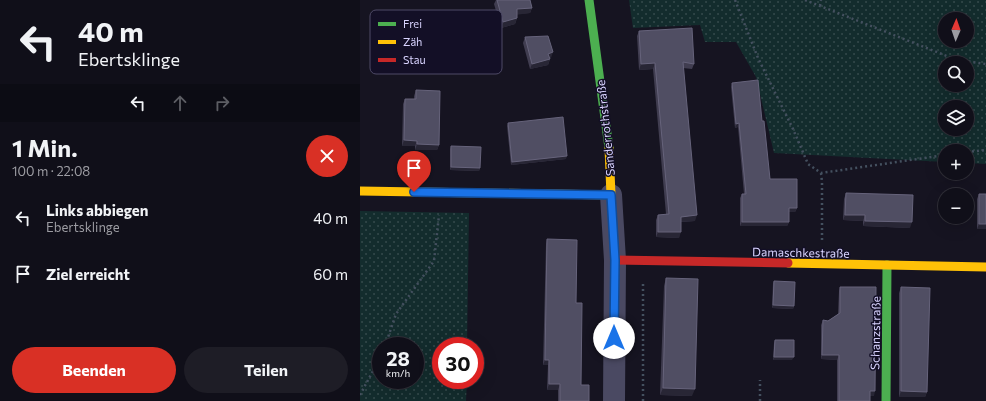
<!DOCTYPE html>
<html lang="de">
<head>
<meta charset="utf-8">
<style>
  :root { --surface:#100f19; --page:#1e1d26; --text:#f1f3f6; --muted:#9c9ca2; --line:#302f38; --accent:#d93025 }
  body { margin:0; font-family:Commissioner,sans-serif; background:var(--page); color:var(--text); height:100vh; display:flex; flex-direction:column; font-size:15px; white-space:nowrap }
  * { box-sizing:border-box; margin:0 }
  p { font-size:13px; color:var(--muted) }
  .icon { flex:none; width:22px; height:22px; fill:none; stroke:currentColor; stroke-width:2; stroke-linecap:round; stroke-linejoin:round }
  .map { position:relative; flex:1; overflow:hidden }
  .details { display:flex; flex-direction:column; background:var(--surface); width:360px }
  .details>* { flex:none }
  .hud { background:#100f19; color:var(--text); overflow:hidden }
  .needle { width:26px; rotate:2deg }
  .controls { position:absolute; left:578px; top:12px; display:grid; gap:8px }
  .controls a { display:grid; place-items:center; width:36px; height:36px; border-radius:50%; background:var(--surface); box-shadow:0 4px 16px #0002,0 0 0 1px var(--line); font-size:20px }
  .speed { position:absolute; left:12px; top:337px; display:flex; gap:8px; font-size:20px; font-weight:700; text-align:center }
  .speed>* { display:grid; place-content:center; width:52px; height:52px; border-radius:50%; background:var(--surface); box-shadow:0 4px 16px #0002,0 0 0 1px var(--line); line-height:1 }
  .speed small { font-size:10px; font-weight:400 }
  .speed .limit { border:6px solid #d22; background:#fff; color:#111 }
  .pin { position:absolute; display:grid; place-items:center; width:34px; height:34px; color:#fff; margin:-41px -17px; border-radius:50% 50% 50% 0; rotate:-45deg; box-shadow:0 0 4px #0007 }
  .pin .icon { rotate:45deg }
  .me { position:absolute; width:44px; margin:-22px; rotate:0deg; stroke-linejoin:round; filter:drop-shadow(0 0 3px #0008) }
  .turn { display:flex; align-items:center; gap:14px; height:84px; padding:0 12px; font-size:18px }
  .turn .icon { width:52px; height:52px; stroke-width:2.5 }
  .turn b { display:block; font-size:28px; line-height:34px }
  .lanes { display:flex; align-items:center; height:38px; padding:0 12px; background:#0003; justify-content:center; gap:20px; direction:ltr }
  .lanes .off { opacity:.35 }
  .round { display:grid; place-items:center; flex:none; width:42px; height:42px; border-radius:21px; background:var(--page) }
  .head { display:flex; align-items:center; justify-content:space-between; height:68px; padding:0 12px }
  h1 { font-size:24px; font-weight:700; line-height:30px }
  .cta { display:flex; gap:8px; margin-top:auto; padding:8px 12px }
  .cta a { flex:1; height:46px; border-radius:24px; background:var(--accent); color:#fff; font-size:16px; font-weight:700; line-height:46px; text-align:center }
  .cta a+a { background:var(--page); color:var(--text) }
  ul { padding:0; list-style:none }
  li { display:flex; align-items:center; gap:12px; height:56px; padding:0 12px }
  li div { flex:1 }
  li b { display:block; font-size:15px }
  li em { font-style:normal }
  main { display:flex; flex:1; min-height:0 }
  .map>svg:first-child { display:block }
  .park { fill:url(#park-dots); fill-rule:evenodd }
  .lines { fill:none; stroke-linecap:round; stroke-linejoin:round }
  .path { stroke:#44505f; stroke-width:2.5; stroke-dasharray:2 3; stroke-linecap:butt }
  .street { stroke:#4a4962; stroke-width:22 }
  .fast { stroke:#4caf50; stroke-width:9 }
  .slow { stroke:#ffc107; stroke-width:9 }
  .jam { stroke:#c62828; stroke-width:9 }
  .wall { fill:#403d50 }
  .shaded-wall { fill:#282635 }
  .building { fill:#504e63; stroke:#66637b }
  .route-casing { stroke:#114b97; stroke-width:10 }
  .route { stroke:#1a73e8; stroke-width:7 }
  .labels { text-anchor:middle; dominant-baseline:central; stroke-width:3; stroke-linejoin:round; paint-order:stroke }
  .street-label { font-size:12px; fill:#d9d4ff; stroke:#130f26 }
  .key { fill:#130f26; stroke:#4e4a67; stroke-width:1 }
  .key-label { font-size:11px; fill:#d9d4ff }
</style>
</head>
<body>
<main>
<section class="details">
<div class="hud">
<div class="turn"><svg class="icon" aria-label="left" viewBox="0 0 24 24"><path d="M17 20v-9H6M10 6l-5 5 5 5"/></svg><div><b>40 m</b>Ebertsklinge</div></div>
<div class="lanes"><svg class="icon" aria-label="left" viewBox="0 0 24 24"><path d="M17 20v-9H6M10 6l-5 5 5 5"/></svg><svg class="icon off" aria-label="ahead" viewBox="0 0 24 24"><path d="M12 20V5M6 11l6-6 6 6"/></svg><svg class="icon off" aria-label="right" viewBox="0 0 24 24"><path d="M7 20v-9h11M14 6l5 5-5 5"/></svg></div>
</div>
<div class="head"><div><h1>1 Min.</h1><p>100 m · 22:08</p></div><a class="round" style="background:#d93025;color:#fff"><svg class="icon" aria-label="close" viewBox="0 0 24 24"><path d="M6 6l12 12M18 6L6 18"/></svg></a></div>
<ul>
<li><svg class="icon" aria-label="left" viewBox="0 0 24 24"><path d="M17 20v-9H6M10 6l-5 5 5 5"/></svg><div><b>Links abbiegen</b><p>Ebertsklinge</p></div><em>40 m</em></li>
<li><svg class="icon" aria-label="arrive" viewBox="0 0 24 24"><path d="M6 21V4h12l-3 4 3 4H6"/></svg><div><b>Ziel erreicht</b></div><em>60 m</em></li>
</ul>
<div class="cta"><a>Beenden</a><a>Teilen</a></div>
</section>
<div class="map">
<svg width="626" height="401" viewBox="0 0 626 401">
  <defs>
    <pattern id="park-dots" width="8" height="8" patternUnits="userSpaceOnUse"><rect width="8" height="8" fill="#132c2d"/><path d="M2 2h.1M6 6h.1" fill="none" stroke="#354a4c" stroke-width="1.8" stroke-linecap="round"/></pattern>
  </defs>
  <rect width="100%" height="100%" fill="#161421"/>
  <!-- park -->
  <path class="park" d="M269,0h357v164l-19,-1v-12h-22v11l-171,-9 -18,-76 -20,-35h-31l-5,-17 -67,3zM585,19h22v22h-22zM585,63h22v22h-22zM585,107h22v22h-22z
    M0,211l109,2 -2,133h-26v34h26l-1,21h-106zM21,346h34v34h-34z"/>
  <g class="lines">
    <!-- path -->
    <path class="path" d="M375,0l23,58 35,71 15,35 13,9 124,-18
      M445,0l152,60 29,4
      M460,6l1,-6
      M607,152l19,-2
      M461,173l1,9v60
      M25,346l11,-32 38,-53 5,-46
      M0,395l21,-39
      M283,401v-119
      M400,401v-21"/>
    <!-- street -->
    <path class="street" d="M251,195l4,65 -1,141"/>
    <!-- fast -->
    <path class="fast" d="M229,0l20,148
      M526,401l1,-136"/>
    <!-- slow -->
    <path class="slow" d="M0,191l251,4 -2,-47
      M428,263l198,4"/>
    <!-- jam -->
    <path class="jam" d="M255,260l173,3"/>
  </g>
  <!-- wall -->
  <path class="wall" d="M136,0h34l2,8 -2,5 -13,1v4l-2,6 -14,4 -7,-24z
    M279,31l55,33 -2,5 -9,-1 12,153 -14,1 -2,16 -23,-1v-17l2,-5 8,-1 -13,-145 -14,1 -2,-34z
    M165,37l26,21h-2l1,1 -2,6 -18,4 -7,-26z
    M372,83l30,38 8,58 27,29 -2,4h-6v10l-2,4h-47v-28l2,-4h2l-6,-67 -3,1 -4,-41z
    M56,90l23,55 -2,5h-22v-4h-13l1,-42 2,-5h9v-3z
    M148,123l58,36 -55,6 -4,-39z
    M91,146l29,22 -1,3 -29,-1v-21z
    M486,193l64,35 -47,-2v-5l-20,-1 1,-21z
    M619,194l7,35h-9v-30z
    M187,239l34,146 8,16h-31v-11h-11l1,-25h-5l3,-121z
    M306,278l26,118 -32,-1 4,-109z
    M414,281l20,25 -1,3 -21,-1 1,-25z
    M480,287l34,109h-4v5h-33v-41l-16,-1v-34l2,-5 5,1 10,-7 1,-23z
    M541,287l26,105 -2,5h-26v-104z
    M415,340l17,20h-19l1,-17z"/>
  <!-- shaded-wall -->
  <path class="shaded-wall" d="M172,8l-2,5 -15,2 2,-6z
    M157,18l-2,6 -14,4 2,-6z
    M193,52l-2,6 -5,1 2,-5z
    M190,59l-2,6 -18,4 2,-5z
    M295,63l-2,6 -14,1 2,-6z
    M379,123l-1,4 -3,1 1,-4z
    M44,140l13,1 -2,5h-13z
    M57,144l22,1 -2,5h-22z
    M207,156l-1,3 -55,6 1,-3z
    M91,167l29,1 -1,3 -29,-1z
    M429,208h8l-2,4h-8z
    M337,215l-2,6 -16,1 2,-5z
    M485,215h20l-2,6 -20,-1z
    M505,221l47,1 -2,6 -47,-2z
    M382,222h47l-2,4h-47z
    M619,224h7v5h-9z
    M298,232h23l-2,6 -23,-1z
    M413,305l21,1 -1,3 -21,-1z
    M462,355h17l-2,5 -16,-1z
    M414,357h20l-2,3h-19z
    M185,360h4l-1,5h-5z
    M189,384h11l-2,6h-11z
    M303,388l32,1 -3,7 -32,-1z
    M510,391h5l-1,5h-6z
    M541,391l26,1 -2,5h-26z"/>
  <!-- building -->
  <path class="building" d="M137,0h33l2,8 -15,1v9l-14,4z
    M332,28l2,36 -11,-2 14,153 -16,2v15h-23v-17l11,-1 -14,-151 -14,1 -2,-33z
    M188,36l5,16 -5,2 2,5 -18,5 -7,-27z
    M398,80l4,41h2l6,58h27v29h-8v14h-47v-28h4l-7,-71 -3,1 -4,-41z
    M56,90l24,1 -1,54 -22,-1v-3l-13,-1 1,-41h11z
    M203,117l4,39 -55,6 -4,-39z
    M91,146l30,1 -1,21 -29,-1z
    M486,193l67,2 -1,27 -47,-1v-6h-20z
    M619,194h7v30h-7z
    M187,239l30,1 -1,63h6l-1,82h8v16h-29v-17h-11v-24h-4z
    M306,278l32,1 -3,110 -32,-1z
    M414,281l21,1 -1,24 -21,-1z
    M480,287h36l-1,104h-5v10h-31v-46h-17l1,-35 5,1 12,-8z
    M541,287l29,1 -3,104 -26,-1z
    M415,340h19v17h-20z"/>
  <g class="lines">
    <!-- route casing -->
    <g class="route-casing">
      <path id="route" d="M54,192l197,3 4,65 -1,78"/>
    </g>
    <!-- route -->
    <use href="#route" class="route"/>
  </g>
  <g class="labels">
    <!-- street labels -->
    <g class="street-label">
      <text transform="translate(245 128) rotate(-96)">Sanderrothstraße</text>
      <text transform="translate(441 252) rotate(1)">Damaschkestraße</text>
      <text transform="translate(515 333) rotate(-89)">Schanzstraße</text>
    </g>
  </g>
  <!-- legend -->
  <rect x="10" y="10" width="132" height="64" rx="6" class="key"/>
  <rect x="18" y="22" width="18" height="4" fill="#4caf50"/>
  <rect x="18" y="40" width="18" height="4" fill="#ffc107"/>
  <rect x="18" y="58" width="18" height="4" fill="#c62828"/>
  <g class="key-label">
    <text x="43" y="28">Frei</text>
    <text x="43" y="46">Zäh</text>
    <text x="43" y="64">Stau</text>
  </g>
</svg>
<div class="controls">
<a><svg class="needle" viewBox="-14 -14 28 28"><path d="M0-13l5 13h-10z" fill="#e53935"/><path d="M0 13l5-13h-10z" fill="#9c9ca2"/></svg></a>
<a><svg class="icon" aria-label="search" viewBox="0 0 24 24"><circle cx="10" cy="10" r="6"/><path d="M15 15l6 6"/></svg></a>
<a><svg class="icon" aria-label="layers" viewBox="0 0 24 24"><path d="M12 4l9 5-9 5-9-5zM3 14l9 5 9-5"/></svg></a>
<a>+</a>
<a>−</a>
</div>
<div class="speed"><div>28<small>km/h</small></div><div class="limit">30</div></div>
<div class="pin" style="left:54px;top:192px;background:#d93025"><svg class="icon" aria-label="arrive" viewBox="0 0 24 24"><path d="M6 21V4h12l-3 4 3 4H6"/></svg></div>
<svg class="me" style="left:254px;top:338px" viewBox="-20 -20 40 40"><circle r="19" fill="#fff"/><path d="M0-13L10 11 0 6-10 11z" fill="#1a73e8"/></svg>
</div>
</main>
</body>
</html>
